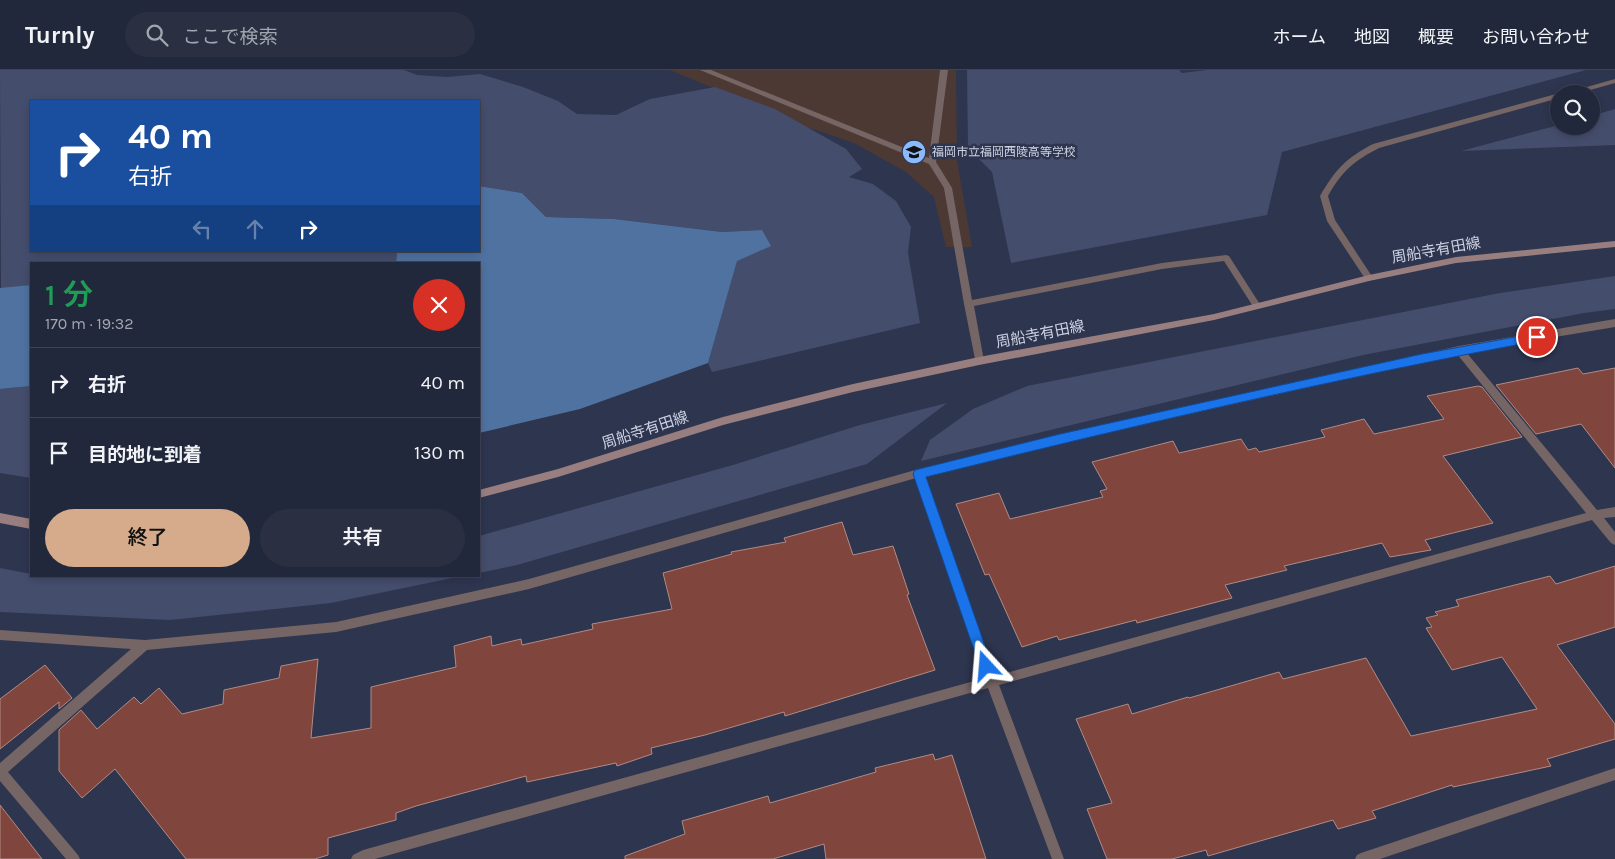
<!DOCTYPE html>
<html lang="ja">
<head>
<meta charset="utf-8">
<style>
  :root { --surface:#22283b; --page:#2a3042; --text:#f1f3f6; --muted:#a2a6af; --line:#3f4455; --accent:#d6ab8b }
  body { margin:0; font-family:Karla,"Noto Sans JP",sans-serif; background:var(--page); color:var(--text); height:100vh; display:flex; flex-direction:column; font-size:19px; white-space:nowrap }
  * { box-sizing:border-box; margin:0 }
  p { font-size:16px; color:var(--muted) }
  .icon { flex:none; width:28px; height:28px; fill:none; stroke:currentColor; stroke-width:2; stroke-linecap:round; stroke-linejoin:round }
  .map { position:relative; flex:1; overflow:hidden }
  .side { position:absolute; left:30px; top:192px; width:450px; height:315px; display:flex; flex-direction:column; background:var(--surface); border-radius:0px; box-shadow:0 2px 8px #0003,0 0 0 1px var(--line) }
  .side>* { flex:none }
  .hud { position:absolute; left:30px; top:30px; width:450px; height:152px; border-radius:0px; box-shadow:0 2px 8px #0003,0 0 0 1px var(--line); background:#1a4fa0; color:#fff; overflow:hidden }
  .controls { position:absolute; left:1550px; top:15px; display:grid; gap:10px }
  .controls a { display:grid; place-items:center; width:50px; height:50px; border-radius:50%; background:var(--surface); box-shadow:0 2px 8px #0003,0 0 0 1px var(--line); font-size:25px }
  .pin { position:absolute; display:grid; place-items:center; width:42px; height:42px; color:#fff; margin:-21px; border:2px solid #fff; border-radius:50%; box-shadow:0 1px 5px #0007 }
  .me { position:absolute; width:55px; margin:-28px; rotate:341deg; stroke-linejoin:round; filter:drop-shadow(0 0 4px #0008) }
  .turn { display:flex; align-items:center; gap:18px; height:105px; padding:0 15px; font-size:22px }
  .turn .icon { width:65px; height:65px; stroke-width:2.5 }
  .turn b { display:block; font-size:35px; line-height:42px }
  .lanes { display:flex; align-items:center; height:48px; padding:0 15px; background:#0003; justify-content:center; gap:25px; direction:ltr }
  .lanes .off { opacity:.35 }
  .round { display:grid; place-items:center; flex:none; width:52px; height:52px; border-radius:26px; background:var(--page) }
  .head { display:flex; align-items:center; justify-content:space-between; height:85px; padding:0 15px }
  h1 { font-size:30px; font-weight:600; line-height:38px; color:#1e9e55 }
  .primary-button { display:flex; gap:10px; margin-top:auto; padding:10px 15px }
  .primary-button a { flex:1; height:58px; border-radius:30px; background:var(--accent); color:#111; font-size:20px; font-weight:600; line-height:58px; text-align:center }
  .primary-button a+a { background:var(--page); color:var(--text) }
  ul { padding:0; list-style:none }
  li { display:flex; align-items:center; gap:15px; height:70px; padding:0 15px; border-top:1px solid var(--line) }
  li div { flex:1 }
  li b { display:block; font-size:19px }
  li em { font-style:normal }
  header { display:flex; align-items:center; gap:30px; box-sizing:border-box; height:70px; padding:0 25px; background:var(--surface); border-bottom:1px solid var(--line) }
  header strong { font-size:24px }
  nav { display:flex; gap:28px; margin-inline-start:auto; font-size:18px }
  .search { width:350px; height:45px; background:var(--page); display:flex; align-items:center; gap:12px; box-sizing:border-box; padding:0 18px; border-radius:28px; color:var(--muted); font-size:19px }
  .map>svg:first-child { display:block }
  .education { fill:#4d3934 }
  .green { fill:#444d6c }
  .water { fill:#5072a0 }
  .building { fill:#80453d; stroke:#b18b84 }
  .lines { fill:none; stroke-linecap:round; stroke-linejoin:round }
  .lane { fill:#766565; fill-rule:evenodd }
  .street { fill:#766565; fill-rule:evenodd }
  .secondary { fill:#987e7f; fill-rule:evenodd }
  .route { fill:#1a73e8; stroke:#114b97 }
  .labels { text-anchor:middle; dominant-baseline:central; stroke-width:5; stroke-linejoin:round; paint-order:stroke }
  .far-poi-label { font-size:12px; fill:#cdd2e3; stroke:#2e354f; text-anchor:start }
  .street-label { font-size:15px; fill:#cdd2e3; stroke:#2e354f }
</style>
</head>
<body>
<header>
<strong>Turnly</strong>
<div class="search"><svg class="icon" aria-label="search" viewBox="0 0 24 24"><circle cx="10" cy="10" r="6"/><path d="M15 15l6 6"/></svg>ここで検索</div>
<nav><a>ホーム</a><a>地図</a><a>概要</a><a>お問い合わせ</a></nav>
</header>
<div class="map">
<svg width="1615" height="789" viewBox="0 0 1615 789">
  <rect width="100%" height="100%" fill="#2e354f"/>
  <!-- education -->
  <path class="education" d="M670,0h286l1,91 15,86h-26l-12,-50 -28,-25 -52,-29 -50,-17z"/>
  <!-- green -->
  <path class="green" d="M0,0h404l13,5 30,2 33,-3 43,13 35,14 19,13 39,1 34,-16 65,-12 60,22 71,40 16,20 -13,8 24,7 23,17 15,26 -3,26 12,70 -208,49 -4,-9 29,-103 25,-30 -40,2 -108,-13 -68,-2 -24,-24 -43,-7v-85h-448v150h366l-1,13h-365v21l-30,4z
    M967,0h212l3,3 25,-3h379l-304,82 -15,63 -256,48 -19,-91 -24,-24z
    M1615,39v36l-154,6 98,-26v1h32v-10z
    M1615,206v33l-31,4 -221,42 -442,106 9,-21 43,-31 54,-23 473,-93z
    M31,316v92l-31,-5v-84z
    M947,333l-80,61 -350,101 -38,8v-37l254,-71 127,-40z
    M0,498l31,6v2l18,2 413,-2 -131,27 -161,17 -170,-8z"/>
  <!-- water -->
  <path class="water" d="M479,116l43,7 24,24 68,2 108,13 40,-2 9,16 -34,15 -29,102 -128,46 -101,24v-169h-83l1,-13h82z
    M31,215v101l-31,3v-101z"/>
  <!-- building -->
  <path class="building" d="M1578,298l5,6 32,-6v100l-34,-44 -45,10 -40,-49z
    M1478,316l4,1 40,50 -79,19 50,67 -68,17 6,10 -41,7 -8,-14 -98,23 3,4 -62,15 7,13 -95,25 -1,-3 -77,20 -2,-4 -35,11 -33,-73 -4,1 -29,-71 43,-11 11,26 93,-22 -3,-6 7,-2 -15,-27 81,-21 6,12 62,-14 7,11 8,-2 3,4 66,-15 -4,-7 43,-11 10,15 70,-15 -17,-23z
    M842,452l11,33 40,-9 16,48 -2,1 28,75 -150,46 -1,-4 -79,23 -54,13 1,6 -35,12 -1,-3 -89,19 -1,-6 -110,30 -20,7v7l-68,18v17l-13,4h-129l-71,-90 -33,29 -23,-27v-41l22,-20 16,19 37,-32 7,7 18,-16 23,26 41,-10 1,-14 55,-12 2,-12 37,-7 -7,79 60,-10v-41l85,-20 -2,-21 37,-10 1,10 29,-7 1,6 71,-16 -1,-5 80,-15 -9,-36 69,-19 -1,-2 55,-10 -2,-4z
    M1615,496v61l-58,18 58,79v15l-68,20 4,7 -98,21 -1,-2 -80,26 4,7 -38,11 -5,-9 -125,36 -2,-6 -34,9h-65l-20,-50 25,-6 -36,-84 52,-15 4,10 56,-17 1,1 90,-26 4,7 83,-21 45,78 126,-27 -35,-52 -50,13 -26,-42 6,-1 -6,-9 12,-3 -3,-3 24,-6 -3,-6 94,-24 6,8z
    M45,595l27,33 -13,11v-7l-59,47v-50z
    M933,684l2,6 17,-5 34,104h-160l-2,-15 -51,15h-148v-3l60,-22 -3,-13 86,-25 2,7 106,-31 -1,-4z
    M0,735l42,54h-42z"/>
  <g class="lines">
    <!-- lane -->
    <path class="lane" d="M700,0h11l218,88 11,-88h8l-12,92 16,26 20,112 190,-37 64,-8 3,1 32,50 -4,3 -3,-1 -30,-47 -62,8 -188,37 10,55 -5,4 -3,-1 -12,-60 -20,-116 -15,-24z
      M1615,9v4l-39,11h-14z
      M1556,24h4l-1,4 -180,50c-25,13 -37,23 -51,48l7,24 38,58 -4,3 -3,-1 -39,-59 -7,-25c15,-26 26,-38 53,-52z"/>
    <!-- street -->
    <path class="street" d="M1615,249v8l-149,25 131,158 18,-3v10l-11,1 11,14v13l-4,-2 -19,-23 -593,165 65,174h-12l-64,-171 -613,171h-24l2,-4 10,-5 622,-172 -69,-200 -387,111 -193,43 -189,18 -139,122 70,83 2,4h-14l-66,-78v-18l131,-114 -131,-9v-10l145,10 191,-18 193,-43 390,-110 141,-34 399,-89zM1457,284l129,159 -591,163 -70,-200 135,-33z
      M1615,698v12l-235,79h-25l2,-4 4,-2z"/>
    <!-- secondary -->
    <path class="secondary" d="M1615,171v6l-159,16 -87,18 -155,39 -235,45 -126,27 -130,33 -165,52 -79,21v-8l79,-21 165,-52 130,-33 126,-27 235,-43 155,-39 87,-18z
      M0,443l31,6v10l-31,-6z"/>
  </g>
  <!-- route -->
  <path class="route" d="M1537,263l5,4 -5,4c-205,38 -409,86 -611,136l66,189 -2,4 -4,2 -5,-2 -68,-196 2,-4 145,-36 362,-80z"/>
  <!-- icons -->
  <defs>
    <g id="school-disc" transform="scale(1.25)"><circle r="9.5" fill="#8abafc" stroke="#2e354f"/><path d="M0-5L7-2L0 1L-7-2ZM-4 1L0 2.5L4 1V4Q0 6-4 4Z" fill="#111"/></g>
  </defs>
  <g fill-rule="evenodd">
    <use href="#school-disc" x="914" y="82"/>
  </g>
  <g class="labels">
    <!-- far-poi labels -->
    <g class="far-poi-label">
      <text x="932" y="82">福岡市立福岡西陵高等学校</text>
    </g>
    <!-- street labels -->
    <g class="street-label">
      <text transform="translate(1436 180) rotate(-10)">周船寺有田線</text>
      <text transform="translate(1040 264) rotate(-11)">周船寺有田線</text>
      <text transform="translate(645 360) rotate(-18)">周船寺有田線</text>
    </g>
  </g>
</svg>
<div class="controls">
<a><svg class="icon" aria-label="search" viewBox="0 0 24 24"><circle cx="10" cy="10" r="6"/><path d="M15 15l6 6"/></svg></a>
</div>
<div class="pin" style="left:1537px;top:267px;background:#d93025"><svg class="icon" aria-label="arrive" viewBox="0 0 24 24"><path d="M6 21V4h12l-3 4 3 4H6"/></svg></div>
<svg class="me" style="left:986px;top:596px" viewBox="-20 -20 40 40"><path d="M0-17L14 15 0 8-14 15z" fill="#1a73e8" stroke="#fff" stroke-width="4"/></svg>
<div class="hud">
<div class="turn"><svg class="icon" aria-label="right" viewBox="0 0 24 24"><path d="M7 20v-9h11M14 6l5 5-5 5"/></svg><div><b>40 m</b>右折</div></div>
<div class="lanes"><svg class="icon off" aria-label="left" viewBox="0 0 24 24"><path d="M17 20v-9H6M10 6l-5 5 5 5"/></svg><svg class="icon off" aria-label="ahead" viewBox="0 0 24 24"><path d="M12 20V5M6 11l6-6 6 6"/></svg><svg class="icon" aria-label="right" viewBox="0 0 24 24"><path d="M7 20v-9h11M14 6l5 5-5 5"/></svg></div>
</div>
<section class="side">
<div class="head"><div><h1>1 分</h1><p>170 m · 19:32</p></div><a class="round" style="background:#d93025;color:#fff"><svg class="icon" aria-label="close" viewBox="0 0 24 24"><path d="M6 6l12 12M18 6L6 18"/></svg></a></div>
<ul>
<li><svg class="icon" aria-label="right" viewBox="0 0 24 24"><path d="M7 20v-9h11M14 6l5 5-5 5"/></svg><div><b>右折</b></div><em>40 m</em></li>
<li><svg class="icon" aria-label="arrive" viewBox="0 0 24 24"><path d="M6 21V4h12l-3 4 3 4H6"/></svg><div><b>目的地に到着</b></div><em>130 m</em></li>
</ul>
<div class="primary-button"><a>終了</a><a>共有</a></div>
</section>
</div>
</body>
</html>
